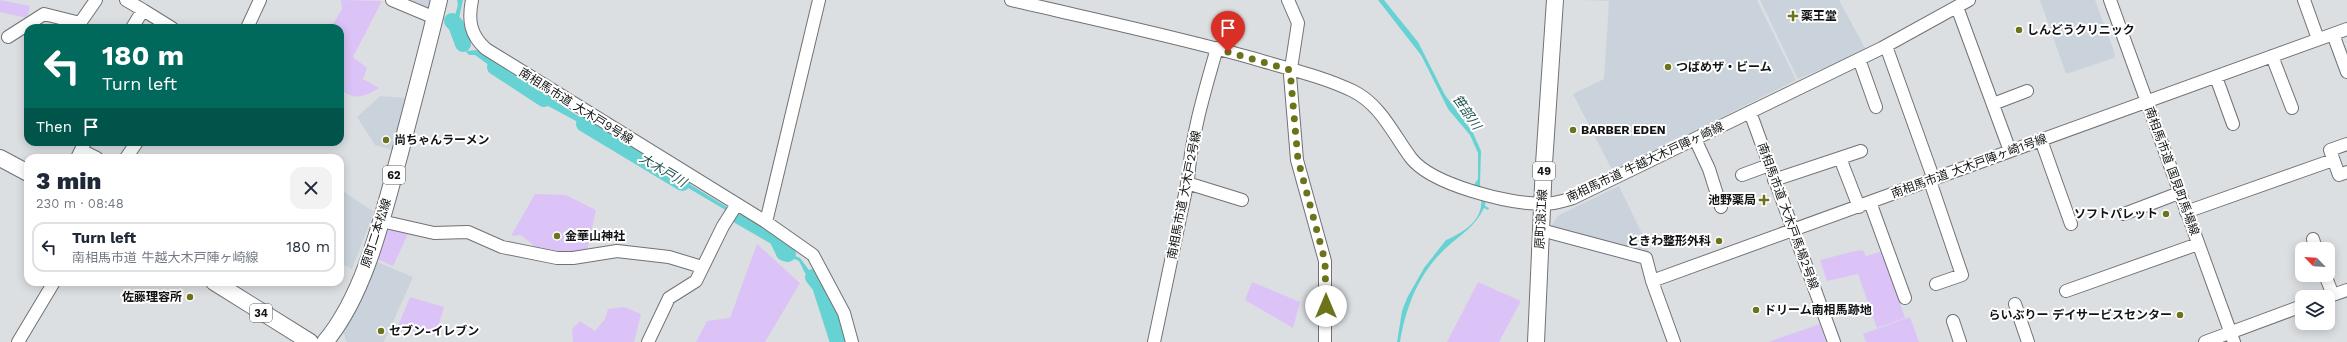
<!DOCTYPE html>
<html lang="en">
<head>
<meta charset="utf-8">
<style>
  :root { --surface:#fff; --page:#f2f2f3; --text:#1f2937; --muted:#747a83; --line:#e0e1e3 }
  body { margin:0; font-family:"Work Sans","Noto Sans JP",sans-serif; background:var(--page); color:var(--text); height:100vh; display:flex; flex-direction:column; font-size:15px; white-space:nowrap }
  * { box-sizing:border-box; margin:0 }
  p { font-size:13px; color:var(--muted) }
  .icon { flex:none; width:22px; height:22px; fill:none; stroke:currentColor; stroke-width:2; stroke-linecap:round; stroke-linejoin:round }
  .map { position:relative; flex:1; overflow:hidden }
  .side { position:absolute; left:24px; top:154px; width:320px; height:132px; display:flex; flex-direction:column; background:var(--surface); border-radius:12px; box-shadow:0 2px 10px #0003 }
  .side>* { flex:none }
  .guide { position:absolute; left:24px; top:24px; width:320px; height:122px; border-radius:12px; box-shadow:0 2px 10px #0003; background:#00695c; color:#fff; overflow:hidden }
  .needle { width:26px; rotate:295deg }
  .fabs { position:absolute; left:2295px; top:242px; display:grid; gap:8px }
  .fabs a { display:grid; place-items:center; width:40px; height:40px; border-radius:8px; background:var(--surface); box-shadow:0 2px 10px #0003; font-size:20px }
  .pin { position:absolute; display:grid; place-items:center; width:34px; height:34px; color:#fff; margin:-41px -17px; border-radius:50% 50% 50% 0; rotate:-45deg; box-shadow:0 0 4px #0007 }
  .pin .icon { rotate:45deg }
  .me { position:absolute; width:44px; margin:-22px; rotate:0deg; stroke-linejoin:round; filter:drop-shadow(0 0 3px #0008) }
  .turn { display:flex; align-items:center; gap:14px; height:84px; padding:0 12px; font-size:18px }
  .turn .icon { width:52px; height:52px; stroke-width:2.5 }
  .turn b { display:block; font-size:28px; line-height:34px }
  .then { display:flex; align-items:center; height:38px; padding:0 12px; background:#0003; gap:8px; font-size:15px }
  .round { display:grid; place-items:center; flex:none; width:42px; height:42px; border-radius:12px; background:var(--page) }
  .overview { display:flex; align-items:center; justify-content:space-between; height:68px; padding:0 12px }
  h1 { font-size:24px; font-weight:800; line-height:30px }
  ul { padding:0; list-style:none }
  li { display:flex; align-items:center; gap:12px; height:50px; margin:0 8px 6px; padding:0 4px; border:2px solid var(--line); border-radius:12px }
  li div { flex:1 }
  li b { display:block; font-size:15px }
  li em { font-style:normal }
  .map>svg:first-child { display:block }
  .built { fill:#cad3dc }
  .green { fill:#dcc3f7 }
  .water { fill:#67d2d3 }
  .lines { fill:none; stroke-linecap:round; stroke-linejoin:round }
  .river { stroke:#67d2d3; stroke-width:16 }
  .minor-casing { stroke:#707275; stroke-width:14 }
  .major-casing { stroke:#707275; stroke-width:18 }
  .minor { stroke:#fff; stroke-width:12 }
  .major { stroke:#fff; stroke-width:16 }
  .route { stroke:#6d731b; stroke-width:7; stroke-dasharray:0 12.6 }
  .poi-dot { fill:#6d731b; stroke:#fff; stroke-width:1.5 }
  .labels { text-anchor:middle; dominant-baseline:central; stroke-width:4; stroke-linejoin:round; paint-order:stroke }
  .shield { fill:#fff; stroke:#595a5a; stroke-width:1 }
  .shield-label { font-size:11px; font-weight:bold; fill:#121314 }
  .poi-label { font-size:12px; font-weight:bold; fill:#121314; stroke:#fff; text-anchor:start }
  .street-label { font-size:12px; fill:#121314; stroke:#fff }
  .water-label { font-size:13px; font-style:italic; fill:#235353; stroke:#fff }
</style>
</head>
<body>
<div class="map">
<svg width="2347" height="342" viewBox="0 0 2347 342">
  <rect width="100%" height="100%" fill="#dcdfe2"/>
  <!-- built -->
  <path class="built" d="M402,0h30l-2,8 -5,1z
    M1580,0h177l39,80 -183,92 -40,-78 31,-15 5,-78z
    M1760,0h79l27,50 -68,29z
    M2040,0h55l20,54 -1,4 -48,16z
    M380,96l27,2 -12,53 -20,-6 -18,-28z
    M1619,186l30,62 -2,7 -98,-26 8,-12 4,-3z
    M340,189l34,23 -22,57 -12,-6z
    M375,261l38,16 -29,65h-37l-4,-10 18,-36z"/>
  <!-- green -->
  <path class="green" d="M0,0l30,6 -3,12 -27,-6z
    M341,0l41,1 -29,56 14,11 -4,11 16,9c-15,9 -24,13 -39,1v-61h-9l11,-19z
    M535,194l31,1 30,15 -9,41 -44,2 -22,-18 -10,1z
    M385,227l24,5 -16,34 -18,-8z
    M757,244l43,39 -35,59h-69l11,-21 23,-3z
    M1863,250l3,6 17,-5 22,67 -28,10 -19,-54 -31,7 -7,-21 35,-9z
    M1252,282l48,20 -7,26 -48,-28z
    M1478,282l43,19 -22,41h-52z
    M410,297l34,10 -8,28 -39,-7z
    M624,307l17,7 -7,28h-61l-1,-13 8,-8 15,10 10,-12 3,-10z
    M1910,317l9,25h-53l-3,-8z
    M1820,324l6,18h-58z"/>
  <!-- water -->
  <path class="water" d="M457,0h6l-5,23 10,28 9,-1 98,64 204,125 7,13 14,6 9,12 4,2 18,34 10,36h-4l-10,-27 -3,-19 -19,-23 -6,-12 -15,-7 -6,-13 -100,-59 -34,-24 -35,-16 -1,-7 -8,-1 -63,-34 -18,-20 -11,-1 -33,-24h-6c-8,-10 -17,-26 -14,-39 1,-6 4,-10 2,-16z
    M1378,0h6l34,42 27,53 28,38 8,18 -1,34 6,11 -1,10 4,2 -1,2 -4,-2c-8,18 -24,27 -38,40 -27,25 -40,58 -46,94h-3l5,-31 5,-13 17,-30 22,-28c24,-11 42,-24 33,-53l-5,-2 4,-6v-26l-8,-18 -22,-26 -27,-54z"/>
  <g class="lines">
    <!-- river -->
    <path class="river" d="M452,21l4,4 7,19
      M495,67l49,32
      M584,124l98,59
      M739,216l38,22 7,15 4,1
      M813,277l7,9 18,56"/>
    <!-- minor casing -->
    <g class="minor-casing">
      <path id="minor" d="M126,0l17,10 -11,18
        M392,0l43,18
        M472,0c-4,20 -2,35 14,49l280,173 47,33 31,58 8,29
        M1011,0c81,19 162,36 241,58 33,10 70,18 101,33 28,14 40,43 58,67 21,27 98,46 132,46 11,0 20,-3 30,-6l309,-150 87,-48
        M1288,0l10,23 -8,52 7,85 28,101v81
        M2110,0l124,342
        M2304,0l14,39
        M1957,7l53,144
        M143,10l29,18
        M247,28l13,-28
        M2333,34l14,38
        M8,37l36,-23 36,9 16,-23
        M1886,46l48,134
        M2272,56l20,52
        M1859,59l17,48
        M2216,77l17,47
        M1993,104l34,-13
        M1750,112l84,230
        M1695,139l14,30 12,38
        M2041,140l30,84
        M2347,144l-17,6 9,25 8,-3
        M81,150l16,8
        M77,158l8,-16
        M126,158l11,-16
        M1840,158l21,-7
        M1742,175l27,-10
        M1774,180l66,-22 19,49
        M1930,181l32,94 -26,9
        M1187,183l55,17
        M1870,202l35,96
        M2186,212l147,-52
        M2124,214l55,-21
        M381,221l53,12 34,-1 34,15 55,11h16l44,-7 52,6 33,10
        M766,222l53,-222
        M1541,230l105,28 6,23
        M2313,239l3,10
        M2325,275l8,20
        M2066,291l132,-47
        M2327,297l20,-7
        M2015,304l13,38
        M1953,321l7,21
        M18,342l36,-60
        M648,342l21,-44 27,-17 27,-55 14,-22
        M1154,342l34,-162c3,-44 17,-90 29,-132
        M1674,342l-22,-61 695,-252
        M2205,342l97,-36"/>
    </g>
    <!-- major casing -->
    <g class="major-casing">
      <path id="major" d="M0,158l28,15
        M214,282l96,60
        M325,342c41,-49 58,-128 75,-189 13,-51 27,-102 39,-153
        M1536,342l8,-178 11,-164"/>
    </g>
    <!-- minor -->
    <use href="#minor" class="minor"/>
    <!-- major -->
    <use href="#major" class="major"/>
  </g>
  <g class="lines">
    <!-- route -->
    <path class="route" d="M1228,52l62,18 8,90 27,101 1,45"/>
  </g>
  <!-- markers -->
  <g class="poi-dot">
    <path d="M1791 10h4v4h4v4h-4v4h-4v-4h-4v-4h4z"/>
    <circle cx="2019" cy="30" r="4"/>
    <circle cx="1668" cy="67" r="4"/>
    <circle cx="1573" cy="130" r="4"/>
    <circle cx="386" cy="140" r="4"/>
    <path d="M1762 194h4v4h4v4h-4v4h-4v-4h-4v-4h4z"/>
    <circle cx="2166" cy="214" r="4"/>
    <circle cx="557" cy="236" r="4"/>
    <circle cx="1719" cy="241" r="4"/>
    <circle cx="190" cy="297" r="4"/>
    <circle cx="1756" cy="310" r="4"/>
    <circle cx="2180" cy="315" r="4"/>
    <circle cx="381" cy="331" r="4"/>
  </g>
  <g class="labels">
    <!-- shield labels -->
    <g class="shield">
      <rect x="1533" y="162" width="22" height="18" rx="3"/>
      <rect x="383" y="166" width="22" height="18" rx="3"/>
      <rect x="250" y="304" width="22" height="18" rx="3"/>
    </g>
    <g class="shield-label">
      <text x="1544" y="171">49</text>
      <text x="394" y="175">62</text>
      <text x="261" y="313">34</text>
    </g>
    <!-- poi labels -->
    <g class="poi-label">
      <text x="1801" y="16">薬王堂</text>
      <text x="2027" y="30">しんどうクリニック</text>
      <text x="1676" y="67">つばめザ・ビーム</text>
      <text x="1581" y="130">BARBER EDEN</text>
      <text x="394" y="140">尚ちゃんラーメン</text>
      <text x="1756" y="200" text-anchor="end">池野薬局</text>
      <text x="2158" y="214" text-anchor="end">ソフトパレット</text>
      <text x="565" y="236">金華山神社</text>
      <text x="1711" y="241" text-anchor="end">ときわ整形外科</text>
      <text x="182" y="297" text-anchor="end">佐藤理容所</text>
      <text x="1764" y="310">ドリーム南相馬跡地</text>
      <text x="2172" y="315" text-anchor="end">らいぶりー デイサービスセンター</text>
      <text x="389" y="331">セブン-イレブン</text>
    </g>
    <!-- street labels -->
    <g class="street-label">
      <text transform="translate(576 106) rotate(32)">南相馬市道 大木戸9号線</text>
      <text transform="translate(1645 162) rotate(-25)">南相馬市道 牛越大木戸陣ヶ崎線</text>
      <text transform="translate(1969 166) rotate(-20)">南相馬市道 大木戸陣ヶ崎1号線</text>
      <text transform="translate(2172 171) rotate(70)">南相馬市道 国見町馬場線</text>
      <text transform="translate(1184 195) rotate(-79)">南相馬市道 大木戸2号線</text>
      <text transform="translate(1788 216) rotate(70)">南相馬市道 大木戸馬場2号線</text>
      <text transform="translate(1541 219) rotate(-87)">原町浪江線</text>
      <text transform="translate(376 233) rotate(-72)">原町二本松線</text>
    </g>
    <!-- water labels -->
    <g class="water-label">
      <text transform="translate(1467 112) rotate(55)">笹部川</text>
      <text transform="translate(663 170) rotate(31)">大木戸川</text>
    </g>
  </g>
</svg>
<div class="fabs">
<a><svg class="needle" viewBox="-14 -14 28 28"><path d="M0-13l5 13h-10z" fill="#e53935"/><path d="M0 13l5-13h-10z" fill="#747a83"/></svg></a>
<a><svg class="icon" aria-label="layers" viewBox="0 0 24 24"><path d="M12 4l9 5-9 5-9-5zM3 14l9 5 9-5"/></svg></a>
</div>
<div class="pin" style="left:1228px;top:52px;background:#d93025"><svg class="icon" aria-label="arrive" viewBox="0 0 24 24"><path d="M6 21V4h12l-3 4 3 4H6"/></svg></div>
<svg class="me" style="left:1326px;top:306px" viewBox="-20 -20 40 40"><circle r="19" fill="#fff"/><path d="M0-13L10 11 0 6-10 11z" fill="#6d731b"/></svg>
<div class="guide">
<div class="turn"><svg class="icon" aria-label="left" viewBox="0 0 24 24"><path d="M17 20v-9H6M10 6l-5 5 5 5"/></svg><div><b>180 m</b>Turn left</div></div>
<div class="then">Then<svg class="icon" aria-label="arrive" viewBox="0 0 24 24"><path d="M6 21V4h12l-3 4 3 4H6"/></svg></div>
</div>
<section class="side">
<div class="overview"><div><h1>3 min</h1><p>230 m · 08:48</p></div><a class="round"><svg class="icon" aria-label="close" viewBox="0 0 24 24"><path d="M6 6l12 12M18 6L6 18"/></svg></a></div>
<ul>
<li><svg class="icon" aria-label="left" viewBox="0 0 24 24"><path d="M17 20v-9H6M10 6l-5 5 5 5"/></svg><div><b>Turn left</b><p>南相馬市道 牛越大木戸陣ヶ崎線</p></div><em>180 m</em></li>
</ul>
</section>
</div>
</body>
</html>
